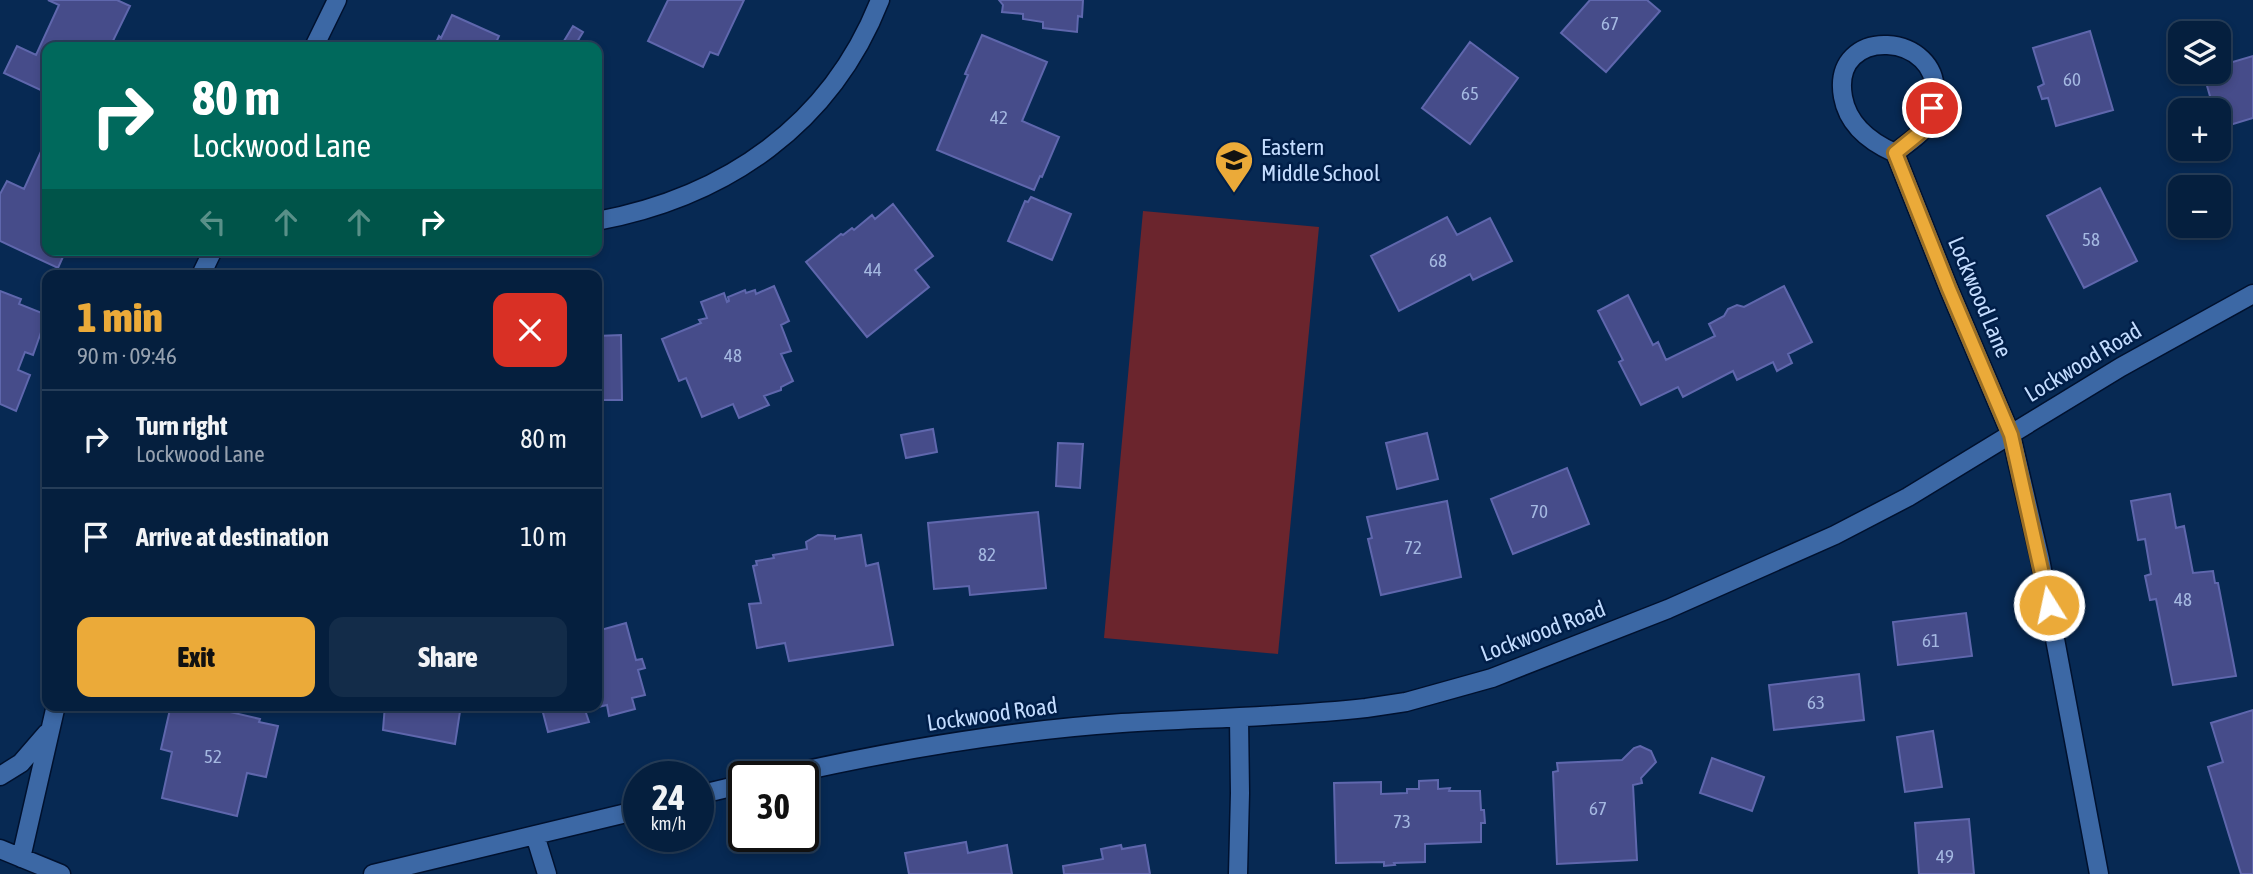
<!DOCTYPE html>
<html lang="en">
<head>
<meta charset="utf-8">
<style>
  :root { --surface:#051f3e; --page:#132c49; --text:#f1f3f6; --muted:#97a2b0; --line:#263d58; --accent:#ebaa39 }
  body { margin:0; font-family:"Asap Condensed",sans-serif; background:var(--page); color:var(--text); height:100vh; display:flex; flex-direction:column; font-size:26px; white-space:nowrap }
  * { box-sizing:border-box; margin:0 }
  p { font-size:23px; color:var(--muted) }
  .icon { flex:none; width:38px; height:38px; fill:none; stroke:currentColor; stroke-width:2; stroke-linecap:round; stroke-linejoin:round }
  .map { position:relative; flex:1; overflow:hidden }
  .sheet { position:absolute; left:42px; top:270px; width:560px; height:441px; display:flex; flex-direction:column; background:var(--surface); border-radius:14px; box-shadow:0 4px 10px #0003,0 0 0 2px var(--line) }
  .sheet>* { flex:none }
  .guide { position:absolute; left:42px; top:42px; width:560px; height:214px; border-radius:14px; box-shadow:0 4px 10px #0003,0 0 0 2px var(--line); background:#00695c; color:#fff; overflow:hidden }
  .tools { position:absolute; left:2168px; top:21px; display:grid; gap:14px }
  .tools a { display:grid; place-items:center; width:63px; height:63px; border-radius:14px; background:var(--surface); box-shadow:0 4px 10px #0003,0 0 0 2px var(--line); font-size:35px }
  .speed { position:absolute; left:623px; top:761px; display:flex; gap:14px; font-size:35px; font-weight:700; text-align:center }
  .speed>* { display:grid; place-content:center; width:91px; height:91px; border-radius:50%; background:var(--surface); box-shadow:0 4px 10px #0003,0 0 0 2px var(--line); line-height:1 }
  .speed small { font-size:18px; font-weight:400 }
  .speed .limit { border:4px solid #111; border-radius:10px; background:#fff; color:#111 }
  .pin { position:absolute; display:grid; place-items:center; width:60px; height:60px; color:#fff; margin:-30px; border:4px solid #fff; border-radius:50%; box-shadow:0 2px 7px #0007 }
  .me { position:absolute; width:77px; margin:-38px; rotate:350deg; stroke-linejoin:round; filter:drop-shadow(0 0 5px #0008) }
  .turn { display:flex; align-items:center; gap:24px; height:147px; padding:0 35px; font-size:32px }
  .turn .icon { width:91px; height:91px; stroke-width:2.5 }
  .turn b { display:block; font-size:49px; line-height:60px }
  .lanes { display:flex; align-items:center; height:66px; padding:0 35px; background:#0003; justify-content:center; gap:35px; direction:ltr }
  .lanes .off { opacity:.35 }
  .round { display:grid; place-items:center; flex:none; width:74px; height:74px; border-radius:14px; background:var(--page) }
  .head { display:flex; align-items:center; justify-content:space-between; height:119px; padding:0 35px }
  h1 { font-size:42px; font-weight:800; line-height:52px; color:var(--accent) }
  .button { display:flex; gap:14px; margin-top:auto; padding:14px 35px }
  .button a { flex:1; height:80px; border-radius:14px; background:var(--accent); color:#111; font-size:28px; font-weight:800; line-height:80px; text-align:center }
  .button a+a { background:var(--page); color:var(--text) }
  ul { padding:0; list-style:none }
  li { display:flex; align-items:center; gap:21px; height:98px; padding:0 35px; border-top:2px solid var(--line) }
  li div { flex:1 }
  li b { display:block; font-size:26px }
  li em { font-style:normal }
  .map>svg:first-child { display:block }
  .green { fill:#6b252d }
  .building { fill:#464c8a; stroke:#5f67ad; stroke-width:2 }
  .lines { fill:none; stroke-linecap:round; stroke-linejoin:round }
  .minor-casing { stroke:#00112e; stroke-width:21 }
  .minor { stroke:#3c68a5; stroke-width:18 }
  .route-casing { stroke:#996e25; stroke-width:18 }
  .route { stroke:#ebaa39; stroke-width:12 }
  .labels { text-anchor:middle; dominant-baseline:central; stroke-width:5; stroke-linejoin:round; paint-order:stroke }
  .number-label { font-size:19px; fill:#a4b8e1 }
  .poi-label { font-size:23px; fill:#c3dcfe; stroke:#001e48; text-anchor:start }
  .street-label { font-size:23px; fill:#c3dcfe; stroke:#001e48 }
</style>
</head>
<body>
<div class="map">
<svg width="2253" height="874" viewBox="0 0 2253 874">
  <rect width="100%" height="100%" fill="#072953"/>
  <!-- green -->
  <path class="green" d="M1143,211l176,16 -41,427 -174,-16z"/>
  <!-- building -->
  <path class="building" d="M48,0h69l13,6 -20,41h-63v46l-43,-20 13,-27 19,9 23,-50z
    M668,0h76l-26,55 -8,-3 -7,15 -55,-26z
    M999,0h84l-1,17 -4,-1 -1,16 -34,-4v-6l-20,-3v-5l-21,-2 1,-7z
    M1590,0h57l13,11 -54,61 -45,-39z
    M452,15l47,21 -5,11h-60l5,-11 2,2z
    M573,26l10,6 -9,15 -10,-6z
    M2090,31l23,79 -57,16 -8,-28 -6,1 -4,-12 6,-3 -11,-36z
    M982,35l65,27 -25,59 37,16 -17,40 -2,-1 -6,14 -97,-40 31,-75 -3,-1z
    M1470,42l48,36 -48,66 -48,-36z
    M2253,56v62l-33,10 -1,-18h-5l-11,-38h16v-6z
    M43,147l4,2v101h19l-8,18 -58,-27v-47l7,-13 17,8z
    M2100,188l37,73 -53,27 -37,-72z
    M1031,197l40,17 -19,46 -44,-19 17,-40 3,1z
    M893,204l40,52 -18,14 14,17 -62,50 -61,-75 35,-28 2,1 9,-7 2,2 18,-15 3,4z
    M1447,217l10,18 33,-17 22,43 -39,19 -3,-6 -71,37 -28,-55z
    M774,286l15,35 -8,4 10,26 -10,3 12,27 -12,6v3l-17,6 5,9 -30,13 -6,-14 -31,13 -16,-39 -7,3 -17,-42 39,-16 -2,-3 8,-2 -6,-16 23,-9 3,9 2,-1 -1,-4 17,-7 1,3 9,-3 1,4z
    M1784,286l28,56 -24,12 4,9 -15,8 -4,-9 -36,18 -4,-9 -50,26 -5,-10 -37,18 -22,-43 4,-2 -25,-49 30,-16 25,50 5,-3 8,18 49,-24 -6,-12 15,-8 4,-7 9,-4 7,2z
    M0,291l21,8 -2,5 28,11 -14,40 -8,-3 -7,18 12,5 -14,36 -16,-7z
    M621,335l1,65h-25v-64z
    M933,429l4,23 -31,6 -5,-23z
    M1427,433l11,46 -41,10 -11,-46z
    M1058,443l25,1 -3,44 -24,-2z
    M1567,468l22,56 -76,30 -22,-55z
    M2170,494l6,34 8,-2 9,47 20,-2 2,12h3l18,93 -63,9 -17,-86 -6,1 -5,-24 6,-2 -6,-35 -7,1 -7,-39z
    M1447,501l14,76 -80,18 -13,-56 4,-1 -5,-21z
    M1038,512l8,76 -76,7 -1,-9 -35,3 -6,-66z
    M818,535l17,1v3l26,-4 5,31 12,-3 15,82 -104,16 -4,-18 -28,5 -8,-44 12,-1 -8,-37 4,-1 -1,-4 18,-3 -1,-3 34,-6 -1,-7z
    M1966,613l6,43 -74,9 -5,-43z
    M626,623l10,37 6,-1 3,9 -7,2 7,25 -13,3 3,11 -26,7 -2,-11 -22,5 4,12 -41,10 -7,-27h56v-74z
    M1859,674l5,46 -90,10 -5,-45z
    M171,705h29l60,14 -1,3 19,4 -12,51 -19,-4 -10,43 -75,-18 10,-46 -11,-3z
    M385,705h76l-6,39 -72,-14z
    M2253,710v164h-12l-33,-107 15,-5 -12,-39z
    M1933,731l9,56 -37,5 -8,-55z
    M1640,746l11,5 5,11 -15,16 1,5 -9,2 4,75 -80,4 -4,-92 5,-1 -1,-8 65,-3 12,-12z
    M1712,758l52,19 -12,34 -52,-18z
    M1438,780v9l12,-1 -1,3h31l1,19h3l1,13h-4v19l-56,2v18l-31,1 1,2 -11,1v-4l-48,1 -2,-80 47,-1v12l26,-1v-4h12v-8z
    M1969,819l5,55h-55l-4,-51z
    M966,842l2,11 39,-8 5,29h-103l-4,-21z
    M1121,845l1,4 23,-4 5,29h-86l-1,-8 40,-7 -2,-10z"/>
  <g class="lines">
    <!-- minor casing -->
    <g class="minor-casing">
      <path id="minor" d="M314,47l23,-47
        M1895,153c8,-7 18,-13 25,-20 8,-9 12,-24 14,-35 10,-66 -104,-75 -91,-1 5,28 27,45 52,56l54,136 62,146 29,124 59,315
        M597,221c129,-24 234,-96 283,-221
        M201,275l12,-25
        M0,776l21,-13 26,-30
        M776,777c113,-26 229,-46 346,-54 81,-5 163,-6 244,-15l40,-6 86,-24 176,-69 167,-74 73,-38 213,-130 132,-73
        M698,795l46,-11
        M535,835l12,39
        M0,849l61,25
        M21,858l35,-153
        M373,874l266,-64
        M1238,874l2,-81 -1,-75"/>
    </g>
    <!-- minor -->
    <use href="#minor" class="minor"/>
  </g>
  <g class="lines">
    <!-- route casing -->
    <g class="route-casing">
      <path id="route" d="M1932,108l-10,23 -27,22 54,136 62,146 38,170"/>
    </g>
    <!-- route -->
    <use href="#route" class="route"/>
  </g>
  <!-- icons -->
  <defs>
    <g id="school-pin" transform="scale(2.0125)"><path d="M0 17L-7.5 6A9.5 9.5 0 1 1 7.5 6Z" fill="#ebaa39" stroke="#001e48"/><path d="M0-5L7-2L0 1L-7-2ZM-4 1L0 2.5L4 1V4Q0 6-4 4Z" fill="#111"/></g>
  </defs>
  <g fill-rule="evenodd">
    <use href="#school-pin" x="1234" y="160"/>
  </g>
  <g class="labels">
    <!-- number labels -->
    <g class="number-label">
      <text x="1610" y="23">67</text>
      <text x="2072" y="79">60</text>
      <text x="1470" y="93">65</text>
      <text x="999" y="117">42</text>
      <text x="2091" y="239">58</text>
      <text x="1438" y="260">68</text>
      <text x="873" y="269">44</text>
      <text x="733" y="355">48</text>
      <text x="1539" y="511">70</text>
      <text x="1413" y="547">72</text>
      <text x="987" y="554">82</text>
      <text x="2183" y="599">48</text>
      <text x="1931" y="640">61</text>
      <text x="1816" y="702">63</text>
      <text x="213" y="756">52</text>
      <text x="1598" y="808">67</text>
      <text x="1402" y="821">73</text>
      <text x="1945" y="856">49</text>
    </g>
    <!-- poi labels -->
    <g class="poi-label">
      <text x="1261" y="147">Eastern<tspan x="1261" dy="26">Middle School</tspan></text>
    </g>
    <!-- street labels -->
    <g class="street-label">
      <text transform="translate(1980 297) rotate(67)">Lockwood Lane</text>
      <text transform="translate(2083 362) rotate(-31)">Lockwood Road</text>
      <text transform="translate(1543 631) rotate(-21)">Lockwood Road</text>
      <text transform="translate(992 714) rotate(-8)">Lockwood Road</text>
    </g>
  </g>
</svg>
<div class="tools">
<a><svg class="icon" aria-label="layers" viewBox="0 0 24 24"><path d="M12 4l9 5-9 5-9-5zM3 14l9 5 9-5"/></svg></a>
<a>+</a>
<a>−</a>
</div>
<div class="speed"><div>24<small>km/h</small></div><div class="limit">30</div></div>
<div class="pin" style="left:1932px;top:108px;background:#d93025"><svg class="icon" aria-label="arrive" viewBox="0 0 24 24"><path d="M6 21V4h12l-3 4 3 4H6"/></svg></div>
<svg class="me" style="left:2049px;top:605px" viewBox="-20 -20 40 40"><circle r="17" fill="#ebaa39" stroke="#fff" stroke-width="3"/><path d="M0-11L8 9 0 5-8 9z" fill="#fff"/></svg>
<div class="guide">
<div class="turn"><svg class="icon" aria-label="right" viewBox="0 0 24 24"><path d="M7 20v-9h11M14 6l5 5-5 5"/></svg><div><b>80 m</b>Lockwood Lane</div></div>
<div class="lanes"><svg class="icon off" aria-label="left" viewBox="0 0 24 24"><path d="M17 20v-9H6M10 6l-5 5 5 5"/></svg><svg class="icon off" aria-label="ahead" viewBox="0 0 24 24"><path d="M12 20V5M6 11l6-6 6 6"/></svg><svg class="icon off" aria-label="ahead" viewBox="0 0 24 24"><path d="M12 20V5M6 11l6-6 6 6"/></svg><svg class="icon" aria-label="right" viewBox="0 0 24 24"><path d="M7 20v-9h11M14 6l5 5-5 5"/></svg></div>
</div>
<section class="sheet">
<div class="head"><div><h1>1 min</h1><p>90 m · 09:46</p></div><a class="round" style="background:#d93025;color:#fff"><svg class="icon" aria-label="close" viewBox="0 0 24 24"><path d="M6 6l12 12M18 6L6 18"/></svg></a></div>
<ul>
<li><svg class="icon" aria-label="right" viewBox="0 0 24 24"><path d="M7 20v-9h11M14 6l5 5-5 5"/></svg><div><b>Turn right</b><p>Lockwood Lane</p></div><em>80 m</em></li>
<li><svg class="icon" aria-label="arrive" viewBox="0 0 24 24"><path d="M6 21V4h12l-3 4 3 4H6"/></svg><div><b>Arrive at destination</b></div><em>10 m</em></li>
</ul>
<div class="button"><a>Exit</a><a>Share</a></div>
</section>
</div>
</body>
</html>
